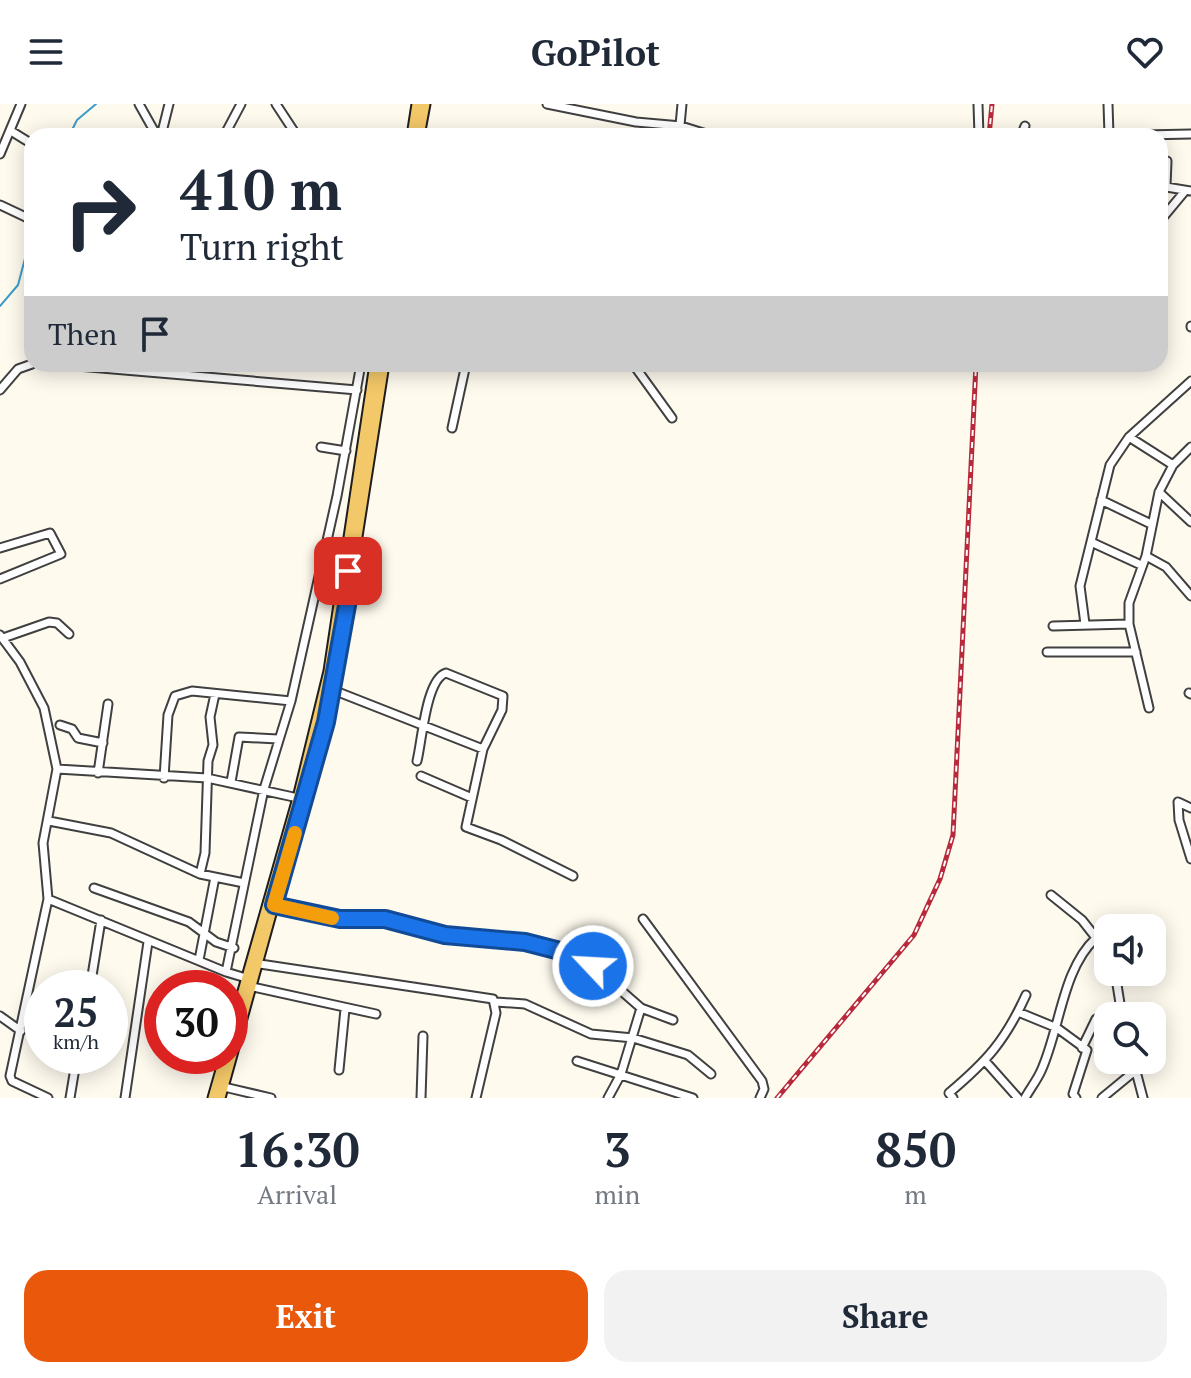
<!DOCTYPE html>
<html lang="en">
<head>
<meta charset="utf-8">
<style>
  :root { --surface:#fff; --page:#f2f2f3; --text:#1f2937; --muted:#747a83; --accent:#ea580c }
  body { margin:0; font-family:"PT Serif",serif; background:var(--page); color:var(--text); height:100vh; display:flex; flex-direction:column; font-size:30px; white-space:nowrap }
  * { box-sizing:border-box; margin:0 }
  p { font-size:26px; color:var(--muted) }
  .icon { flex:none; width:44px; height:44px; fill:none; stroke:currentColor; stroke-width:2; stroke-linecap:round; stroke-linejoin:round }
  .map { position:relative; height:994px; overflow:hidden }
  .sheet { display:flex; flex-direction:column; background:var(--surface); flex:1 }
  .sheet>* { flex:none }
  .top-card { position:absolute; left:24px; top:24px; width:1144px; height:244px; border-radius:24px; box-shadow:0 4px 20px #0003; background:#fff; color:var(--text); overflow:hidden }
  .tools { position:absolute; left:1094px; top:810px; display:grid; gap:16px }
  .tools a { display:grid; place-items:center; width:72px; height:72px; border-radius:16px; background:var(--surface); box-shadow:0 4px 20px #0003; font-size:40px }
  .speed { position:absolute; left:24px; top:866px; display:flex; gap:16px; font-size:40px; font-weight:700; text-align:center }
  .speed>* { display:grid; place-content:center; width:104px; height:104px; border-radius:50%; background:var(--surface); box-shadow:0 4px 20px #0003; line-height:1 }
  .speed small { font-size:20px; font-weight:400 }
  .speed .limit { border:12px solid #d22; background:#fff; color:#111 }
  .pin { position:absolute; display:grid; place-items:center; width:68px; height:68px; color:#fff; margin:-34px; border-radius:16px; box-shadow:0 4px 12px #0006 }
  .me { position:absolute; width:88px; margin:-44px; rotate:295deg; stroke-linejoin:round; filter:drop-shadow(0 0 6px #0008) }
  .turn { display:flex; align-items:center; gap:28px; height:168px; padding:0 24px; font-size:36px }
  .turn .icon { width:104px; height:104px; stroke-width:2.5 }
  .turn b { display:block; font-size:56px; line-height:68px }
  .then { display:flex; align-items:center; height:76px; padding:0 24px; background:#0003; gap:16px; font-size:30px }
  .eta { display:flex; justify-content:space-evenly; align-items:center; height:136px; text-align:center }
  .eta b { font-size:48px; font-weight:700; line-height:56px }
  .action { display:flex; gap:16px; margin-top:auto; padding:16px 24px }
  .action a { flex:1; height:92px; border-radius:24px; background:var(--accent); color:#fff; font-size:32px; font-weight:700; line-height:92px; text-align:center }
  .action a+a { background:var(--page); color:var(--text) }
  header { display:flex; justify-content:space-between; align-items:center; height:104px; padding:0 24px; background:var(--surface); font-size:36px; font-weight:700 }
  .map>svg:first-child { display:block }
  .lines { fill:none; stroke-linecap:round; stroke-linejoin:round }
  .stream { stroke:#3e9bc8; stroke-width:2 }
  .minor-casing { stroke:#404040; stroke-width:11 }
  .major-casing { stroke:#1e1e1e; stroke-width:13 }
  .minor { stroke:#fff; stroke-width:7 }
  .major { stroke:#f3c869; stroke-width:9 }
  .rail-casing { stroke:#b82a3b; stroke-width:5 }
  .rail { stroke:#fff; stroke-width:2; stroke-dasharray:6; stroke-linecap:butt }
  .route-casing { stroke:#114b97; stroke-width:20 }
  .route { stroke:#1a73e8; stroke-width:14 }
  .slow { stroke:#f59e0b; stroke-width:14 }
</style>
</head>
<body>
<header><svg class="icon" aria-label="menu" viewBox="0 0 24 24"><path d="M4 6h16M4 12h16M4 18h16"/></svg>GoPilot<svg class="icon" aria-label="heart" viewBox="0 0 24 24"><path d="M12 20l-8-8c-3-5 5-10 8-4 3-6 11-1 8 4z"/></svg></header>
<div class="map">
<svg width="1191" height="994" viewBox="0 0 1191 994">
  <rect width="100%" height="100%" fill="#fefaee"/>
  <g class="lines">
    <!-- stream -->
    <path class="stream" d="M69,32l8,-16 19,-16
      M0,202l18,-21 14,-53"/>
    <!-- minor casing -->
    <g class="minor-casing">
      <path id="minor" d="M139,0l18,32
        M276,0l21,32
        M547,0l89,18 45,4 32,10
        M978,0l1,32
        M1108,0l1,31
        M11,27l21,13
        M161,32l8,-32
        M224,32l17,-32
        M679,32l3,-32
        M1021,32l4,-10
        M1096,32l95,-2
        M0,50l21,-50
        M1160,82l31,5
        M1166,82l1,-25
        M0,101l32,15
        M1160,117l25,-30
        M1191,222v1
        M54,260l303,26
        M633,260l39,54
        M0,286l18,-21 14,-5
        M452,324l14,-64
        M1129,333l44,28 -14,27 -13,64 -17,47v21l20,84
        M321,343l25,4
        M1173,361l18,-18
        M1159,388l32,30
        M1101,396l50,24
        M1091,438l50,23
        M0,444l50,-15 11,21 -61,25
        M1146,452l20,11 25,29
        M1085,520l-5,-38 30,-121 19,-28 62,-56
        M1053,522l76,-2
        M0,531l20,27 24,46 13,61 -14,74 5,56 -38,177 2,5 36,17
        M3,534l46,-16 8,1 12,11
        M1047,548h89
        M333,586l150,59 -17,78 35,13 72,36
        M1189,589l2,1
        M60,621l12,4 6,9 25,5
        M417,657c5,-20 9,-82 29,-88l57,23 -1,14 -19,39
        M57,665l150,9 91,20
        M98,669l10,-69
        M421,672l51,22
        M164,674l4,-63 7,-19 17,-5 99,10
        M231,678l8,-45 39,2
        M1191,704l-13,-6 1,18 12,39
        M49,717l62,12 89,41 44,9
        M200,770l5,-21 3,-92 5,-16 -3,-28 5,-23
        M94,784l95,34 27,20 18,6
        M1051,791l31,25 26,33
        M48,795l178,73
        M274,801l66,14h45l60,16 80,7 35,9 33,15 48,42 -20,66 -13,24
        M643,815l119,162 2,8 -4,9
        M199,856l16,-83
        M260,860l233,35 3,14 -20,85
        M1115,868l7,44
        M246,874l-20,-6 38,-183 27,-88 46,-205 24,-132
        M253,883l123,27
        M90,884l11,-68
        M496,898l29,2 66,30 42,4 55,17 23,19
        M641,904l32,12
        M1018,908l39,16 30,22 -14,44 3,4
        M0,912l21,15
        M1082,944l14,-29 23,-13
        M1133,956l10,38
        M577,957l116,37
        M986,958l32,36
        M339,966l6,-61
        M224,983l47,11
        M70,994l7,-42
        M125,994l23,-156
        M421,994l2,-62
        M953,994l-4,-5c38,-32 56,-52 77,-98
        M1025,994c5,-9 12,-18 16,-27 19,-41 21,-102 55,-133
        M1102,994l34,-28"/>
    </g>
    <!-- major casing -->
    <g class="major-casing">
      <path id="major" d="M412,32l5,-32
        M419,32l6,-32
        M230,933l68,-239 31,-127 46,-307
        M213,994l12,-42
        M220,994l113,-408 51,-326"/>
    </g>
    <!-- minor -->
    <use href="#minor" class="minor"/>
    <!-- major -->
    <use href="#major" class="major"/>
    <!-- rail casing -->
    <g class="rail-casing">
      <path id="rail" d="M989,32l3,-32
        M777,994l137,-163 26,-56 13,-44 23,-471"/>
    </g>
    <!-- rail -->
    <use href="#rail" class="rail"/>
  </g>
  <g class="lines">
    <!-- route casing -->
    <g class="route-casing">
      <path id="route" d="M348,467l5,1 -27,150 -52,183 66,14h45l60,16 80,7 35,9 33,15"/>
    </g>
    <!-- route -->
    <use href="#route" class="route"/>
    <!-- slow -->
    <path class="slow" d="M295,729l-21,72 58,13"/>
  </g>
</svg>
<div class="tools">
<a><svg class="icon" aria-label="sound" viewBox="0 0 24 24"><path d="M4 9h4l5-4v14l-5-4H4zM17 9q2 3 0 6"/></svg></a>
<a><svg class="icon" aria-label="search" viewBox="0 0 24 24"><circle cx="10" cy="10" r="6"/><path d="M15 15l6 6"/></svg></a>
</div>
<div class="speed"><div>25<small>km/h</small></div><div class="limit">30</div></div>
<div class="pin" style="left:348px;top:467px;background:#d93025"><svg class="icon" aria-label="arrive" viewBox="0 0 24 24"><path d="M6 21V4h12l-3 4 3 4H6"/></svg></div>
<svg class="me" style="left:593px;top:862px" viewBox="-20 -20 40 40"><circle r="17" fill="#1a73e8" stroke="#fff" stroke-width="3"/><path d="M0-11L8 9 0 5-8 9z" fill="#fff"/></svg>
<div class="top-card">
<div class="turn"><svg class="icon" aria-label="right" viewBox="0 0 24 24"><path d="M7 20v-9h11M14 6l5 5-5 5"/></svg><div><b>410 m</b>Turn right</div></div>
<div class="then">Then<svg class="icon" aria-label="arrive" viewBox="0 0 24 24"><path d="M6 21V4h12l-3 4 3 4H6"/></svg></div>
</div>
</div>
<section class="sheet">
<div class="eta">
<div><b>16:30</b><p>Arrival</p></div>
<div><b>3</b><p>min</p></div>
<div><b>850</b><p>m</p></div>
</div>
<div class="action"><a>Exit</a><a>Share</a></div>
</section>
</body>
</html>
